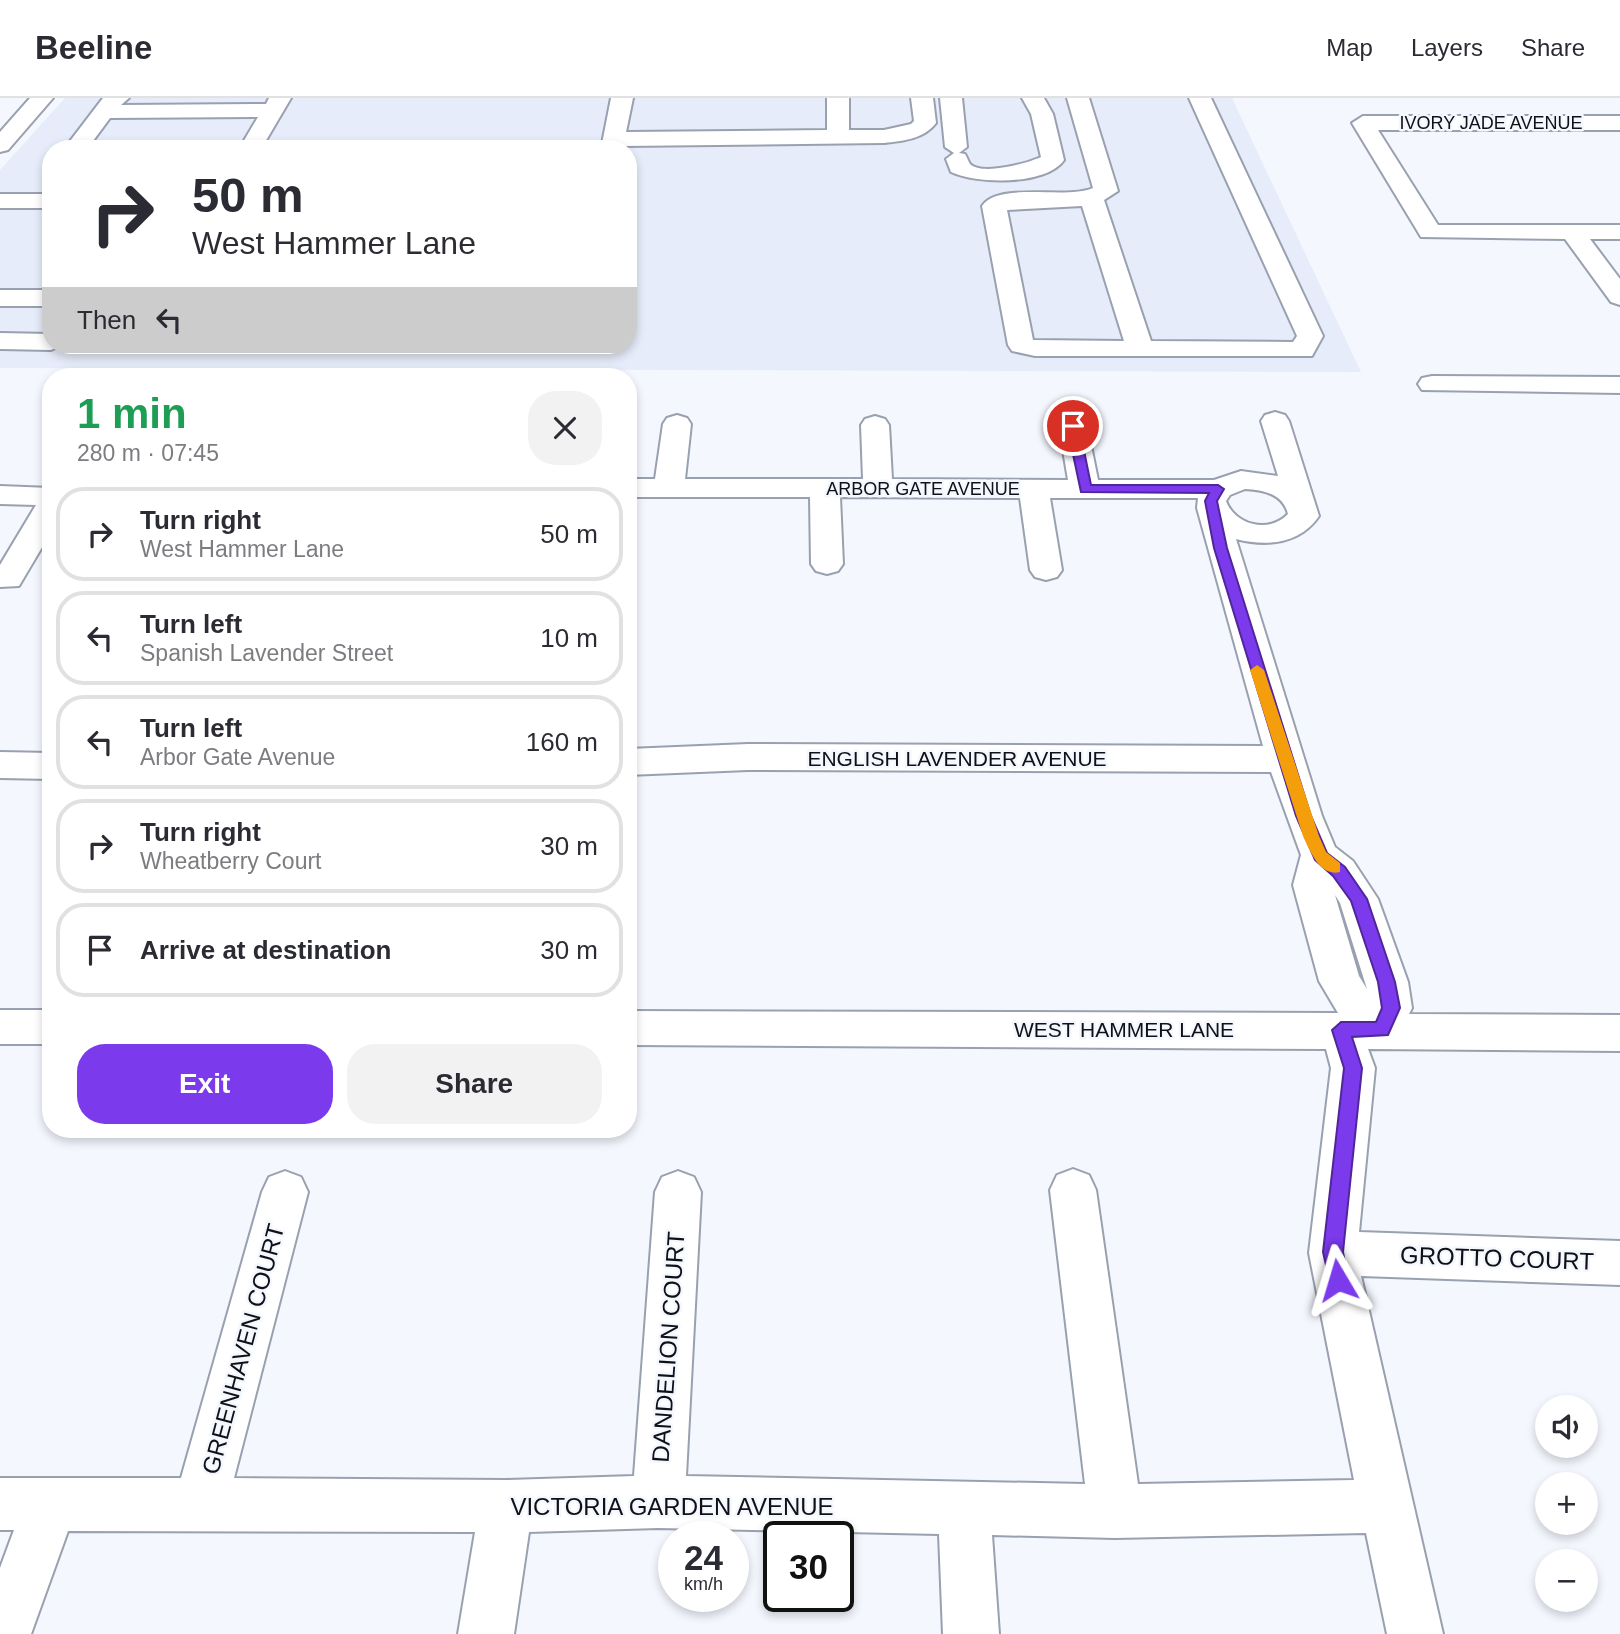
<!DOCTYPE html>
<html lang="en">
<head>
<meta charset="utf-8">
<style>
  :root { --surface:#fff; --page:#f2f2f3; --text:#2b2b33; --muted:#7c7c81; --line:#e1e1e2; --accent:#7c3aed }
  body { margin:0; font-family:Arial,sans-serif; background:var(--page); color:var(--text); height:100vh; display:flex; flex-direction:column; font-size:26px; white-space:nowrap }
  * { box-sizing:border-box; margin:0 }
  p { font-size:23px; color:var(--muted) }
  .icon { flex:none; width:38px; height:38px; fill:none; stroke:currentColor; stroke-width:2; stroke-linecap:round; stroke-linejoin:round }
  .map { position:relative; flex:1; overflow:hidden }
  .side { position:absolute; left:42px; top:270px; width:595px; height:770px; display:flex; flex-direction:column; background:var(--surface); border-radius:28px; box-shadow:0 4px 10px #0003 }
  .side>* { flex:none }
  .guide { position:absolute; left:42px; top:42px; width:595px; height:214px; border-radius:28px; box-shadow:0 4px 10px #0003; background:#fff; color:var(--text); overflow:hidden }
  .controls { position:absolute; left:1535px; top:1297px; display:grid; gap:14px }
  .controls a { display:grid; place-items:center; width:63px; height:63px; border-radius:50%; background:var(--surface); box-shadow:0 4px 10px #0003; font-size:35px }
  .speed { position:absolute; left:658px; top:1423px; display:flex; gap:14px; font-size:35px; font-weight:700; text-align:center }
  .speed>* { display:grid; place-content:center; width:91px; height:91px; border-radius:50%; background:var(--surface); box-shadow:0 4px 10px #0003; line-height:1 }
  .speed small { font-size:18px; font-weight:400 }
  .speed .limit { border:4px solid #111; border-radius:10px; background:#fff; color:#111 }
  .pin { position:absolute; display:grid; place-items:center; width:60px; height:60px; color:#fff; margin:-30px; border:4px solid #fff; border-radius:50%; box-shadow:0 2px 7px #0007 }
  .me { position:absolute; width:77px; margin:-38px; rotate:353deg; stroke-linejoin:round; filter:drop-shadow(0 0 5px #0008) }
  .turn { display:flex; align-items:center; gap:24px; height:147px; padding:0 35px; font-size:32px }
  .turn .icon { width:91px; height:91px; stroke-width:2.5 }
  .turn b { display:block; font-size:49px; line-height:60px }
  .then { display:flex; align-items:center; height:66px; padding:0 35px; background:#0003; gap:14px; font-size:26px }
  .round { display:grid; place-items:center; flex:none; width:74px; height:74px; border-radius:28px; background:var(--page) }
  .head { display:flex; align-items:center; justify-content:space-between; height:119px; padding:0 35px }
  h1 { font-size:42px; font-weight:600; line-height:52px; color:#1e9e55 }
  .action { display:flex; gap:14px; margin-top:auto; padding:14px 35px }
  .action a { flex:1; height:80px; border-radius:28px; background:var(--accent); color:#fff; font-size:28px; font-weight:600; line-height:80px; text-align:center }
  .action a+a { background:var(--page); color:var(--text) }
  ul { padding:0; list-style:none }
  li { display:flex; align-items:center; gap:21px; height:94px; margin:0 14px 10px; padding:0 21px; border:4px solid var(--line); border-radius:28px }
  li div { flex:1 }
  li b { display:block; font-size:26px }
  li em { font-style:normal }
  header { display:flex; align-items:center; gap:42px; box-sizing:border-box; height:98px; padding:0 35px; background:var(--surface); border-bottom:2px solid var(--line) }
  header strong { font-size:33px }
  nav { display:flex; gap:38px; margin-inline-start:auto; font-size:24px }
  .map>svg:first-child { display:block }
  .built { fill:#e6ecf9; fill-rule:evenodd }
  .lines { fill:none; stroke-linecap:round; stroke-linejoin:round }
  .minor-casing { stroke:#99a0af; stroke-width:4 }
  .major-casing { stroke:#99a0af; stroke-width:4 }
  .minor { fill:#fff; fill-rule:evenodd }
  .major { fill:#fff; fill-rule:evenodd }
  .route { fill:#7c3aed; stroke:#51269a; stroke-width:2 }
  .slow { fill:#f59e0b }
  .labels { text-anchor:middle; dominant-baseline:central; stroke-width:5; stroke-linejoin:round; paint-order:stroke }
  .far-street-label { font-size:18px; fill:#0f1117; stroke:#f4f7fe }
  .street-label { font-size:21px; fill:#0f1117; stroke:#f4f7fe }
  .near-street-label { font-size:24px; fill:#0f1117; stroke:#f4f7fe }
</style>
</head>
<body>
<header>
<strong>Beeline</strong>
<nav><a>Map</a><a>Layers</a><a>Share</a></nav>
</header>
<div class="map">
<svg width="1620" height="1536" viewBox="0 0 1620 1536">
  <rect width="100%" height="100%" fill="#f4f7fe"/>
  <!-- built -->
  <path class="built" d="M65,0h1167l129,274 -1361,-4v-198zM51,51h577v196h-577z"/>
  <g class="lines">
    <!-- minor casing -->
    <g class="minor-casing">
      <path id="minor" d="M103,0h26l-8,7 145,-1 3,-6h22l-30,51h-22l19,-32 -148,1 -23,31h-23z
        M611,0h22l-7,34 201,-2v-32h22v32h35l27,-6 3,-3 -3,-23h22l3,25c-12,16 -33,18 -52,20l-260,3 -1,3h-22z
        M940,0h22l5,49 -8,6 6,1c2,3 3,7 5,10 12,12 58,-1 71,-7l-10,-43 -9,-16h22l9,16 11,46c-18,26 -88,24 -113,12l-5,-13 8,-6 -9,-6z
        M1067,0h22l29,93 -14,9 47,141 142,1 4,-6 -108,-238h22l112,238 -11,20h-277l-23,-5 -4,-6 -26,-139c17,-25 84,-6 111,-18zM1082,108l42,135 -91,-1 -26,-130z
        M1363,18h257v14h-242l60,95h182v14h-30l30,40v26l-9,-3 -46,-63 -144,-2 -69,-114z
        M0,96h51v14h-51z
        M0,192h51v16h-51z
        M0,235l51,1v11h11l-11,5 -51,-1z
        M1432,278l188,1v16l-198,-3 -4,-6 4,-6z
        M1275,314l10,3 4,6 30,95c-19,28 -52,31 -83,23l86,277 13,31 18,14 25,38 30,83 4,26 -3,6 211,1v36l-252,-2 7,19 -16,164 261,9v44l-259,-9 82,358h-56l-21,-101 -251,5 -123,-3 7,99h-56l-4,-100 -281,-6 -129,4 -15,102h-56l17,-102 -407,-1 -37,103h-31v-66l14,-38h-14v-52h181l81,-286 7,-15 16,-6 16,6 7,15 -74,286 272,2 128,-4 21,-284 7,-15 16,-6 16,6 7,15 -15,284 399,8 -35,-294 7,-15 16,-6 16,6 7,15 42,294 216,-4 -45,-227 22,-185 -5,-19 -698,-4v-34l710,2 -19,-32 -26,-96 8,-30 -30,-83 -523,-2 -120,5v-26l120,-5 515,2 -66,-238 1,-10h-148l12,72 -5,7 -11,3 -11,-3 -5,-7 -10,-72 -180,-1 3,67 -5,7 -11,3 -11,-3 -5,-7 -1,-67h-182v-18h27l8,-55 4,-6 10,-3 10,3 4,6 -6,55h178l-2,-54 4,-6 10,-3 10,3 4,6 3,54 176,1 -9,-54 4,-6 10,-3 10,3 4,6 11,54h116l27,-9 37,5 -17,-55 4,-6zM1245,391c19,1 38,5 43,25 -19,20 -53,11 -62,-13l4,-6zM1335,797l5,8 27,86 -8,-13z
        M0,388l51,2v44l-32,54 -19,1v-22l36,-60 -36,-1z
        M0,654l51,1v26l-51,-1z
        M0,912h51v34h-51z"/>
    </g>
    <!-- major casing -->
    <g class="major-casing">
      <path id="major" d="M30,0h23l-45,52 -8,2v-20z"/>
    </g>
    <!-- minor -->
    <use href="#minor" class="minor"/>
    <!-- major -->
    <use href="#major" class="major"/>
  </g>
  <!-- route -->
  <path class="route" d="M1073,324l6,4 12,59h127l6,4 -7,12 10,47 84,268 16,37 18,14 22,32 28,83 5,26 -12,27 -36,2 10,31 -19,184 5,28 -3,7 -7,2 -7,-2 -8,-35 21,-184 -12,-38 9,-8h35l6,-14 -4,-26 -27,-81 -18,-25 -18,-16 -19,-44 -82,-268 -9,-47 4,-8 -128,-1 -14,-66z"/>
  <!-- slow -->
  <path class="slow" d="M1257,567l7,5 55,166 7,16 14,11v9c-20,5 -30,-21 -37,-36l-53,-166z"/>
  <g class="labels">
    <!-- far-street labels -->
    <g class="far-street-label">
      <text x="1491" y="25">IVORY JADE AVENUE</text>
      <text x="923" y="391">ARBOR GATE AVENUE</text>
    </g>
    <!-- street labels -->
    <g class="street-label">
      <text x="957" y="660">ENGLISH LAVENDER AVENUE</text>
      <text x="1124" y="931">WEST HAMMER LANE</text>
    </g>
    <!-- near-street labels -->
    <g class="near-street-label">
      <text transform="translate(1497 1160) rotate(2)">GROTTO COURT</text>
      <text transform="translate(668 1249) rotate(-86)">DANDELION COURT</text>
      <text transform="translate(243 1251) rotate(-75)">GREENHAVEN COURT</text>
      <text x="672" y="1408">VICTORIA GARDEN AVENUE</text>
    </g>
  </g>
</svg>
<div class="controls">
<a><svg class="icon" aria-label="sound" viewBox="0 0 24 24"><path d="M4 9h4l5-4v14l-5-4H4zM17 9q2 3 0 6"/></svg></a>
<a>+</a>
<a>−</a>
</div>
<div class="speed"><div>24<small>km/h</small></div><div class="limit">30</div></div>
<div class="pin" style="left:1073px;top:328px;background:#d93025"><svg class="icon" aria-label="arrive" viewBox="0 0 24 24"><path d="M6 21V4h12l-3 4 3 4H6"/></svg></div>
<svg class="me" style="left:1338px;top:1182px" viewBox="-20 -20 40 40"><path d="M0-17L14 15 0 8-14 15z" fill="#7c3aed" stroke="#fff" stroke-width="4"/></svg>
<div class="guide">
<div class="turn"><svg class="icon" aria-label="right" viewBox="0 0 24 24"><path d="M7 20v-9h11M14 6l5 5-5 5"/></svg><div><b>50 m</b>West Hammer Lane</div></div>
<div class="then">Then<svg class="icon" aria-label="left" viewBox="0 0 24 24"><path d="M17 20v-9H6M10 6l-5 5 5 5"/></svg></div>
</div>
<section class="side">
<div class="head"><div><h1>1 min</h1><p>280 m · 07:45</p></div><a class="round"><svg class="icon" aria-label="close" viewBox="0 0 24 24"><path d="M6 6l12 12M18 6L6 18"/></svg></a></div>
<ul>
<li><svg class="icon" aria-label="right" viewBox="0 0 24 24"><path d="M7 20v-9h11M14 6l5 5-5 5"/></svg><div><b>Turn right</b><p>West Hammer Lane</p></div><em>50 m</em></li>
<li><svg class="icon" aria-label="left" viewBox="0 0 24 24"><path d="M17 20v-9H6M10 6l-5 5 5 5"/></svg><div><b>Turn left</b><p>Spanish Lavender Street</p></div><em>10 m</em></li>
<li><svg class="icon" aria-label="left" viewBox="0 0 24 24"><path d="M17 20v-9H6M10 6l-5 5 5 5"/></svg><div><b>Turn left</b><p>Arbor Gate Avenue</p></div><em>160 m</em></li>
<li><svg class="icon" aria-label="right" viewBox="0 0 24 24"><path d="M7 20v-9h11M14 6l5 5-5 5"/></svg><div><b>Turn right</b><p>Wheatberry Court</p></div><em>30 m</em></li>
<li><svg class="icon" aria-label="arrive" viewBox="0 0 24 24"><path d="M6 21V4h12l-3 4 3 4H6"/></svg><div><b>Arrive at destination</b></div><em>30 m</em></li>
</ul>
<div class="action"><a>Exit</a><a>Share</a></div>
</section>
</div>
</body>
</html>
